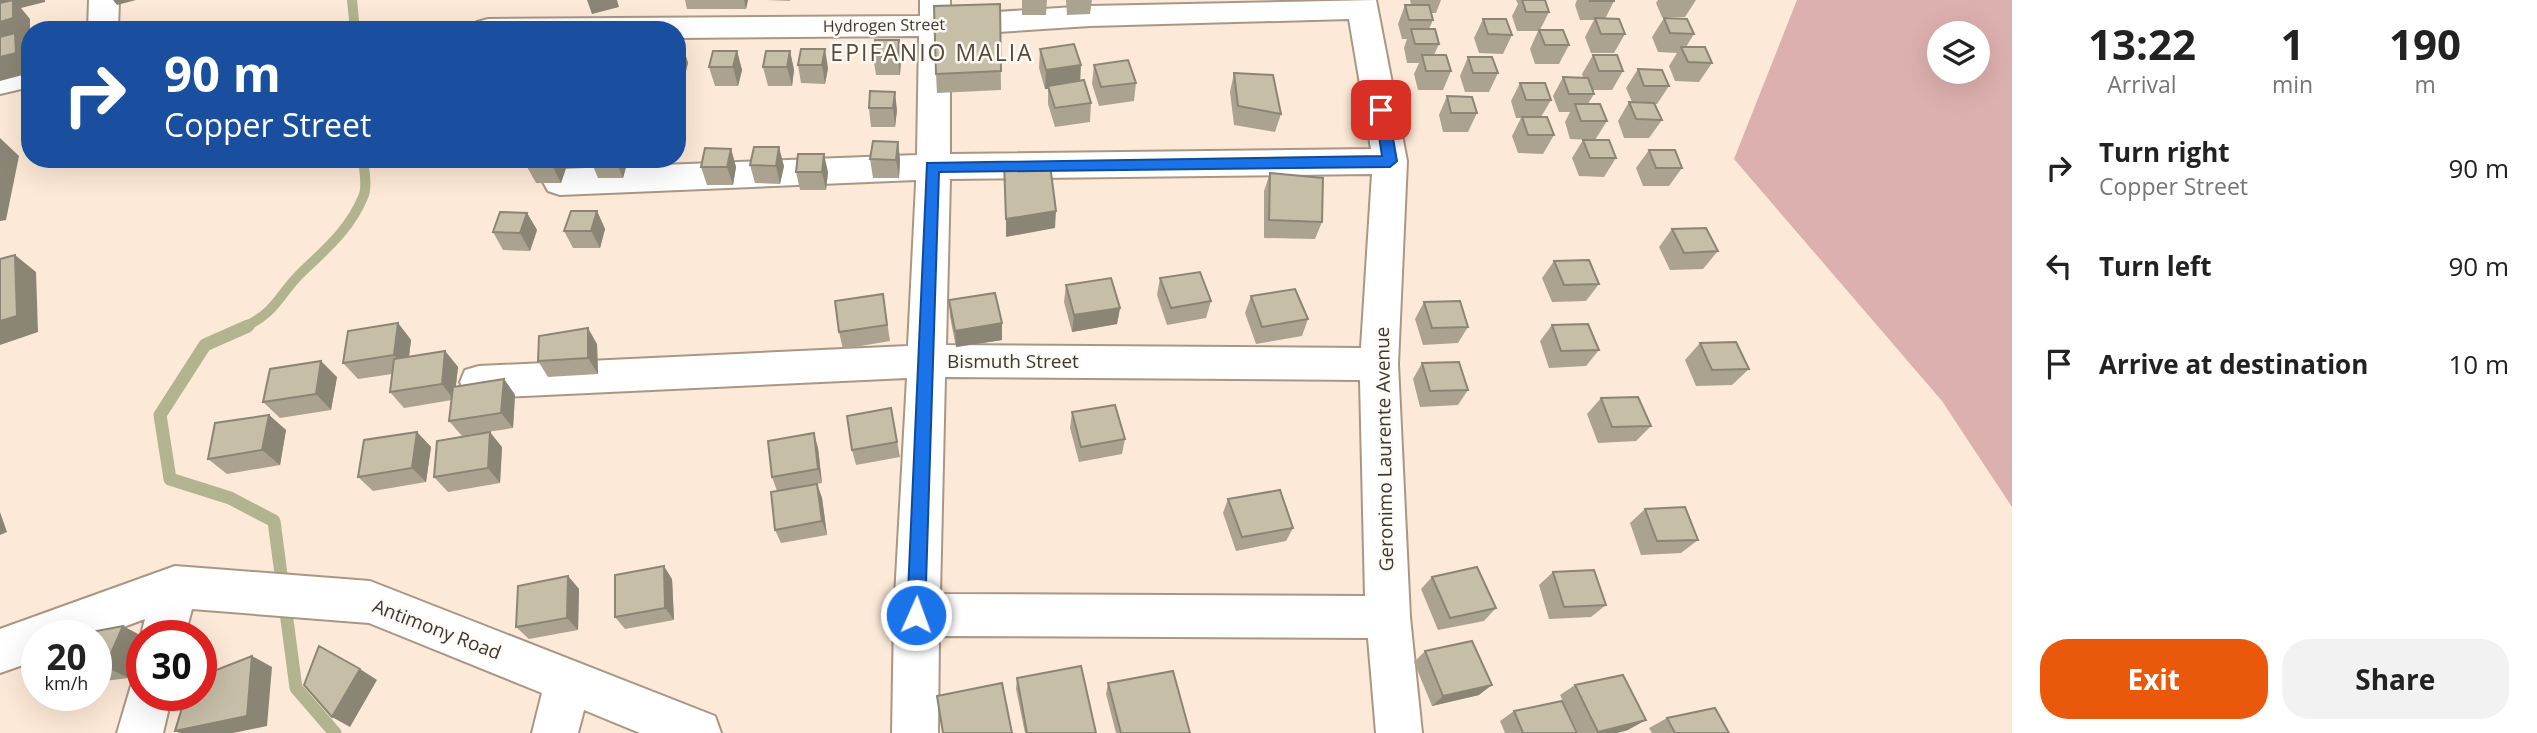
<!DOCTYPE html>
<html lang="en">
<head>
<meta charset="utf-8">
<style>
  :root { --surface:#fff; --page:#f2f2f2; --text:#222; --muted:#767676; --accent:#ea580c }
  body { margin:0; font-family:"Open Sans",sans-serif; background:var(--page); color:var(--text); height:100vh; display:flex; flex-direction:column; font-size:26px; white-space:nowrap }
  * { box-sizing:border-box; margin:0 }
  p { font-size:23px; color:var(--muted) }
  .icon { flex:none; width:38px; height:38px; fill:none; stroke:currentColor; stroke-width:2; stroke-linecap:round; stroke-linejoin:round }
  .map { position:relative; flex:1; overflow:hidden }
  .sheet { display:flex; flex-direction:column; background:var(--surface); width:525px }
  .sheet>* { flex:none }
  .top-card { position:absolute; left:21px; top:21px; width:665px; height:147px; border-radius:28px; box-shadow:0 7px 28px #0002; background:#1a4fa0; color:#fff; overflow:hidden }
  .buttons { position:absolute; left:1927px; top:21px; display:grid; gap:14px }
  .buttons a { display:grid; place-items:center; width:63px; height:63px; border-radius:50%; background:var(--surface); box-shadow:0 7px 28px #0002; font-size:35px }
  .speed { position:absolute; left:21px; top:620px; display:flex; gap:14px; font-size:35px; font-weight:700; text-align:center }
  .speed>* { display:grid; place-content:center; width:91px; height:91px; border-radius:50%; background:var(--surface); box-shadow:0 7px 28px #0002; line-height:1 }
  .speed small { font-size:18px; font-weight:400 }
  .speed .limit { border:10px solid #d22; background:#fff; color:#111 }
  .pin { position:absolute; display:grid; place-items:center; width:60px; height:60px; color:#fff; margin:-30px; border-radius:14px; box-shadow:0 4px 10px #0006 }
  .me { position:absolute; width:77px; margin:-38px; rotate:2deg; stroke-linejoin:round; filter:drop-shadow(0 0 5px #0008) }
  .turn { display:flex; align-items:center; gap:24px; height:147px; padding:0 28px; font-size:32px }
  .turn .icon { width:91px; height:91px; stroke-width:2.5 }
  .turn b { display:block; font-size:49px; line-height:60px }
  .eta { display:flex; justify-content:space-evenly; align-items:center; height:119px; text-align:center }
  .eta b { font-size:42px; font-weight:700; line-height:49px }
  .button { display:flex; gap:14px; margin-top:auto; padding:14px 28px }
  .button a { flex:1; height:80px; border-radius:28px; background:var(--accent); color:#fff; font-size:28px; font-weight:700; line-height:80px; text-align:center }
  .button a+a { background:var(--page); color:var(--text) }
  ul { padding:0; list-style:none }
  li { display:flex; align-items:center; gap:21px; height:98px; padding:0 28px }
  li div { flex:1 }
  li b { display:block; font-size:26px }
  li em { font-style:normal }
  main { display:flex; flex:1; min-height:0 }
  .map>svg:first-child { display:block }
  .forest { fill:#dcb0ae; fill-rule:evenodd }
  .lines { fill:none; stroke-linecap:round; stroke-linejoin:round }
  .stream-far1 { stroke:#b1b48e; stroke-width:10 }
  .stream { stroke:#b1b48e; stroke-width:13 }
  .minor-casing { stroke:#a99786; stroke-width:4 }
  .minor { fill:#fff; fill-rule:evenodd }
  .wall { fill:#aba390 }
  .shaded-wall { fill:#8b8576 }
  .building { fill:#c7bea8; stroke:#8b8576; stroke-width:2 }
  .route { fill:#1a73e8; stroke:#114b97; stroke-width:2 }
  .labels { text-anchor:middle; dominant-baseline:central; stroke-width:5; stroke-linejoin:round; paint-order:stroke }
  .far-street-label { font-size:16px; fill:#3e3730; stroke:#fefaf6 }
  .street-label { font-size:19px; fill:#3e3730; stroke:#fefaf6 }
  .quarter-label { font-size:23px; letter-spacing:2px; fill:#584939; stroke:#fefaf6 }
</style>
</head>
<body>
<main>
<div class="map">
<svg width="2012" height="733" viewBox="0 0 2012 733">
  <rect width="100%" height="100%" fill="#fde9d7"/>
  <!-- forest -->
  <path class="forest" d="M1797,0h215v507l-70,-106 -208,-242zM1939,33h39v39h-39z"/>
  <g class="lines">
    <!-- stream-far1 -->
    <path class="stream-far1" d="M352,0l3,30
      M244,327c32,-14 35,-33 58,-55 24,-23 48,-43 61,-75 5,-10 1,-27 0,-38"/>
    <!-- stream -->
    <path class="stream" d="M248,326l-43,19 -45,70 10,64 60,19 44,23 22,167 39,45"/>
    <!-- minor casing -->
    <g class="minor-casing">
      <path id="minor" d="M89,0h30l-1,30h-30z
        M920,0h30v15l140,-9 286,-6 31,161 -9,203 12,253 12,116h-46l-8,-95 -429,-2 -1,97h-46l2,-118 13,-237 -428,20 -14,-4 -5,-12 5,-12 14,-4 429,-20 8,-162v-4l-356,15 -12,-4 -5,-9 5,-9 12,-4 357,-14 2,-119 -242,2v-8h-204l4,-8 11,-3 432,-3zM1349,19l22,130 -421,5v-119l140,-9zM1372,174l-11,174 -415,-3 4,-166zM945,377l415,3 5,216 -425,-2z
        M30,65v22l-30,7v-22z
        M175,566l195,15 345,135 6,17h-81l-56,-23 -6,23h-46l10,-40 -173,-70 -177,-14 -7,26h-43v2l-1,-2 4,-16 -49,18 -59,-2v25l-37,13v-44z
        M142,675v20h30l-9,38h-46l16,-54z"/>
    </g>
    <!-- minor -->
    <use href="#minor" class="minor"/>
  </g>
  <!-- wall -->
  <path class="wall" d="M685,0h63l-2,9h-59z
    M767,0h23v1z
    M1022,0h25l-1,15h-24z
    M1066,0h26l-2,14 -23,1z
    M1410,0h31l-5,13h-5l2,7 -4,9 10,15 -5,11 17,16 -8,19h-25l-4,-16 5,-11h-12l-3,-15 3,-9h-5l-4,-15 7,-19h6z
    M1516,0h29l4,12 -9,18 29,15 -10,19h-24l-5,-15 8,-18h-21l-5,-15 6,-12z
    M1577,0h37v1l-9,18 20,15 -11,19h-23l-6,-16 9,-17h-14l-5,-15z
    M1658,0h38l-11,17h-23l-6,-14z
    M1000,4l1,86 -64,3 -1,-19z
    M1664,18l30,16 -8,13 26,16 -13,19 -24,-1 -6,-15 8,-13 -19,-1 -6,-15z
    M1483,19l29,16 -9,19 -24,-1 -5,-15z
    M899,40l2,19 -1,16h-24l-3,-19z
    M677,44h5l6,19 -4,16h-7z
    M801,49l27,19 -3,16 -24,-1 -3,-18z
    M1040,49l40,32 11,22 -1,19 -35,5 -7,-23v-15h-3l-6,-21z
    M737,51l5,19 -4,16h-23l-6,-19z
    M790,51l4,19 -2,16h-24l-5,-19z
    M1593,55l30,16 -11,19h-19l1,4 -6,10 19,17 -12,19 21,18 -12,19 -25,-1 -7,-18 11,-18h11l-24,-1 -5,-17 5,-10h-11l-6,-16 10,-19h20l-1,-3z
    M1468,57l30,16 -9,19h-24l-5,-16z
    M1094,65l42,18 -2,18 -35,5 -7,-22z
    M1638,69l31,17 -12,18h-2l7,16 -13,18h-25l-6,-17 11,-19h3l-6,-14z
    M1234,73l47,41 -6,18 -41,-7 -4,-33z
    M1520,83l31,17 -10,17 13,18 -11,19 -25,-1 -6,-17 9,-18h-5l-5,-17z
    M870,91l27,19 -2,17h-24l-2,-19z
    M1447,96l30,17 -9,19h-25l-4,-17z
    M898,142l2,18 -1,18h-26l-3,-19z
    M731,149l5,18 -3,18h-26l-6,-18z
    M1649,150l33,18 -13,18h-26l-7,-18z
    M590,159l38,1 -5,18h-25z
    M526,165h41l-6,18h-25z
    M750,165l34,1 -4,18 -25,-1z
    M796,172h32l-2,18h-26z
    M1270,173l52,49 -7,17 -51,-1v-47z
    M597,211l8,18 -5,19h-27l-9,-17z
    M527,213l10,17 -7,21 -27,-1 -10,-18z
    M1672,229l46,22 -15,18 -33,1 -11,-23z
    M1554,261l45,23 -13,17 -34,1 -10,-24z
    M1160,278l51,23 -5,17 -39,7 -10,-30z
    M1066,285l54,23 -3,16 -45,8 -8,-30z
    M883,294l7,47 -47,8 -4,-17z
    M1251,296l57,23 -6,17 -46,8 -11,-31z
    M949,300l53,40 -46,7 -6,-30z
    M1424,302l44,25 -10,16 -35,2 -8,-26z
    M398,323l13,17 -2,17 36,-6 13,16 -2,19 48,-7 11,16 -2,33 -51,8 -13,-15 3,-21 -48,8 -14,-16 2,-18 -34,5 -15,-16z
    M1552,325l47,25 -13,16 -37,2 -9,-27z
    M1700,343l49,26 -17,16 -36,1 -11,-26z
    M597,344l1,30 -50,3 -10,-16z
    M1422,363l46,27 -10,15 -38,2 -7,-28z
    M337,377l-6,33 -51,8 -17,-16z
    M1601,398l50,28 -15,15 -38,2 -11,-29z
    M891,408l9,49 -44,8 -4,-15z
    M1072,412l53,27 -3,15 -43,8 -9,-34z
    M269,415l17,15 -6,35 -53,9 -19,-15z
    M417,432l14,15 -5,35 -53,9 -15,-14z
    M502,447l-2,36 -52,9 -14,-15z
    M818,448l4,35 -45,8 -5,-14z
    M817,484l5,14 5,37 -46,8 -6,-13z
    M1228,499l65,29 -7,13 -50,10 -13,-38z
    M1645,509l53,31 -17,13 -40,2 -11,-32z
    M1553,572l53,33 -15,12 -42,2 -10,-34z
    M568,576l11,13 -1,41 -49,9 -13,-12z
    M1432,577l64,31 -12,13 -46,9 -17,-41z
    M672,579l2,41 -49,9 -10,-12z
    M96,635l33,43 -33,4z
    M1425,651l54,44 -47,11 -18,-44z
    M1017,678l79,55h-71l-9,-44z
    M1108,683l82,50h-74l-10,-39z
    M1575,685l53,45 -11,3h-39l-18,-38z
    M1514,711l63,22h-72l-5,-12z
    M1667,718l62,15h-77l-3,-5z"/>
  <!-- shaded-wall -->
  <path class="shaded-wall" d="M0,0h45v2l-24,6 9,11v19l-8,2 8,8v25l-30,8z
    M113,0h23l-19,5z
    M587,0h30l2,7 -27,7z
    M744,0h4l-2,9z
    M899,40l2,19 -1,16 -2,-19z
    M682,44l6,19 -4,16 -6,-19z
    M825,49l3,19 -3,16 -3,-19z
    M737,51l5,19 -4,16 -5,-19z
    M790,51l4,19 -2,16 -5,-19z
    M1081,65l-1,19 -32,2v3h-3l1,-19z
    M895,92l2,18 -2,17 -2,-19z
    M0,138l19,18 -13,64 -6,1z
    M898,142l2,18 -1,18 -3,-18z
    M779,147l5,19 -4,18 -4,-18z
    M731,149l5,18 -3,18 -6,-18z
    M824,154l4,18 -2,18 -4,-18z
    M554,159h10l3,6 -6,18 -9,-18z
    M615,159l13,1 -5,18z
    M597,211l8,18 -5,19 -9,-17z
    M1056,211l-1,17 -49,9v-18z
    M527,213l10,17 -7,21 -10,-18z
    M15,255l21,17 2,60 -38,13v-24z
    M1120,308l-3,16 -45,8 2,-17z
    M398,323l13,17 -4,32 -13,-17z
    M1002,323v17l-46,7 -1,-16z
    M588,328l9,16 1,30 -10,-16z
    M445,351l13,16 -4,33 -12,-16z
    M321,361l16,16 -6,33 -15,-16z
    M504,379l11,16 -2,33 -12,-15z
    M269,415l17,15 -6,35 -18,-15z
    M417,432l14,15 -5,35 -14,-14z
    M490,432l12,15 -2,36 -12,-15z
    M814,433l4,15 4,35 -4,-14z
    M817,484l5,14 5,37 -5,-14z
    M0,512l7,20 -7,3z
    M664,566l8,13 2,41 -9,-12z
    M568,576l11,13 -1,41 -11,-12z
    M123,626l19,10v11l-13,31 -24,-11z
    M252,656l20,11 -5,59 -34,7h-53l-5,-2z
    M360,669l17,11 -27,47 -18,-10z
    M1492,685l-13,10 -47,11 11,-10z
    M1646,720l-18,10 -11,3h-21z"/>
  <!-- building -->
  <path class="building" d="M13,0v18l-13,4v-19z
    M1522,0h23l4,12h-23z
    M1590,0h24v1h-24z
    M1000,4l1,67 -65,3 -2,-68z
    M1405,5h24l4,15h-24z
    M1595,18l24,1 6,15h-24z
    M1664,18l23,1 7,15 -24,-1z
    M1483,19h23l6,16 -24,-1z
    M1411,29h24l4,15h-24z
    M1539,30h24l6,15h-24z
    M15,33l1,20 -16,4v-20z
    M875,40h24l-1,16h-25z
    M677,44h5l-4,16h-1z
    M1074,44l7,21 -35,5 -6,-21z
    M1681,47h24l7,16 -24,-1z
    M801,49h24l-3,16h-24z
    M713,51h24l-4,16h-24z
    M766,51h24l-3,16h-24z
    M1422,55h24l5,16h-25z
    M1593,55h24l6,16h-24z
    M1468,57h24l6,16h-25z
    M1128,60l8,23 -35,4 -7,-22z
    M1638,69l24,1 7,16h-25z
    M1234,73l39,2 8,39 -43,-8z
    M1563,77l25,1 6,16h-25z
    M1084,80l7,23 -36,5 -7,-22z
    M1520,83h25l6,17h-25z
    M870,91l25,1 -2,16h-24z
    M1447,96l25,1 5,16h-26z
    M1629,102l25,1 8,17 -26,-1z
    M1575,104h25l7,17h-26z
    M1522,117h25l7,18h-26z
    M1583,140h26l7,18h-26z
    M873,141l25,1 -2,18 -26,-1z
    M754,147h25l-3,19 -26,-1z
    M705,148l26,1 -4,18h-26z
    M1649,150h26l7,18h-26z
    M798,154h26l-2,18h-26z
    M528,159h26l-2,6h-26z
    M1004,162l46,3 6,46 -50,8z
    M1270,173l53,5 -1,44 -53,-2z
    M571,211h26l-6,20h-27z
    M500,212l27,1 -7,20 -27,-1z
    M1706,228l12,23 -34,2 -12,-24z
    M15,255l2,61 -17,5v-62z
    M1589,260l10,24 -35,1 -10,-24z
    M1200,272l11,29 -40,7 -11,-30z
    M1111,278l9,30 -46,7 -8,-30z
    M1295,289l13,30 -46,8 -11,-31z
    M995,293l7,30 -47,8 -6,-31z
    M883,294l4,31 -48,7 -4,-31z
    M1460,301l8,26 -36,1 -8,-26z
    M398,323l-4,32 -51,8 5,-32z
    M1588,324l11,26 -38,1 -9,-26z
    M588,328v30l-50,3 1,-25z
    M1736,342l13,27 -37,1 -12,-27z
    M445,351l-3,33 -52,8 4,-33z
    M321,361l-5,33 -53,8 7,-33z
    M1459,362l9,28 -38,1 -8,-28z
    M504,379l-3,34 -52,8 4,-34z
    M1638,397l13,29 -39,1 -11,-29z
    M1115,405l10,34 -44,8 -9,-35z
    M891,408l6,34 -45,8 -5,-34z
    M269,415l-7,35 -54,9 7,-36z
    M417,432l-5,36 -54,9 6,-37z
    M490,432l-2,36 -54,9 3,-36z
    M814,433l4,36 -46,8 -4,-36z
    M817,484l5,37 -47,9 -4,-38z
    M1280,490l13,38 -51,9 -14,-38z
    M1685,507l13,33 -41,1 -12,-32z
    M664,566l1,42 -50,9v-42z
    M1477,567l19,41 -46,10 -18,-41z
    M1594,570l12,35 -42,2 -11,-35z
    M568,576l-1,42 -51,9 2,-41z
    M123,626l-18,41 -9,1v-33h-21z
    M1472,641l20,44 -49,11 -18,-45z
    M319,646l41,23 -28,48 -28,-32z
    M252,656l-5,60 -72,15 11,-36h15v-19z
    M1081,666l15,67h-69l-10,-55z
    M1173,671l17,62h-69l-13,-50z
    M1623,675l23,45 -48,12 -23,-47z
    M1002,683l10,50h-69l-6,-37z
    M1562,701l15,32h-54l-9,-22z
    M1715,708l14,25h-54l-8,-15z"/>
  <!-- route -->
  <path class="route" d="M1381,106l7,4 9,51 -7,6 -451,5 -14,443 -3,7 -6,2 -7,-2 -2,-7 20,-452 455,-7 -7,-46z"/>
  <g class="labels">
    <!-- far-street labels -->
    <g class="far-street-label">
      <text transform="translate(884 25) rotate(-1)">Hydrogen Street</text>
    </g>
    <!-- street labels -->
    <g class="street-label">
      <text x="1013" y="361">Bismuth Street</text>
      <text transform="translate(1384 449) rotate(-91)">Geronimo Laurente Avenue</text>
      <text transform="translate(437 629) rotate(21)">Antimony Road</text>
    </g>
    <!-- quarter labels -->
    <g class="quarter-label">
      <text x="932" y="52">EPIFANIO MALIA</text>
    </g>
  </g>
</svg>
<div class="buttons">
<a><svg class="icon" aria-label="layers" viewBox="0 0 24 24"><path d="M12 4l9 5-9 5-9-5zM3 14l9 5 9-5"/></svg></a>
</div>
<div class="speed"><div>20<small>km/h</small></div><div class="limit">30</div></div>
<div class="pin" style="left:1381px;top:110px;background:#d93025"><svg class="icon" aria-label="arrive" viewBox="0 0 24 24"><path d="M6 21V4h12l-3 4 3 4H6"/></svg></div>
<svg class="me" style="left:916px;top:615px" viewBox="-20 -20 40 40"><circle r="17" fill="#1a73e8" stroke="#fff" stroke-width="3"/><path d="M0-11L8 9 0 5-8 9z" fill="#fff"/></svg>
<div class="top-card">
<div class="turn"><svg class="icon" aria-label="right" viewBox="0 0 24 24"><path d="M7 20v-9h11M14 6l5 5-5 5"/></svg><div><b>90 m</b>Copper Street</div></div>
</div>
</div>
<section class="sheet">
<div class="eta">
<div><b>13:22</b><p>Arrival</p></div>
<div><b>1</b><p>min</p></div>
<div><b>190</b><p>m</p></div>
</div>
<ul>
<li><svg class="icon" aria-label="right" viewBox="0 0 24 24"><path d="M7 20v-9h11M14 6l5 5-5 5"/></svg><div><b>Turn right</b><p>Copper Street</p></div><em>90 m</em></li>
<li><svg class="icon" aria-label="left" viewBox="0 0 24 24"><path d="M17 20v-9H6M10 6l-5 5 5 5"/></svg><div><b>Turn left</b></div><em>90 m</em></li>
<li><svg class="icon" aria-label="arrive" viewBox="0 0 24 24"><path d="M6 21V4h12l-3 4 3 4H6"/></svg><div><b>Arrive at destination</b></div><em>10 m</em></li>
</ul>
<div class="button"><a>Exit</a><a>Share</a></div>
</section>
</main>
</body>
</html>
